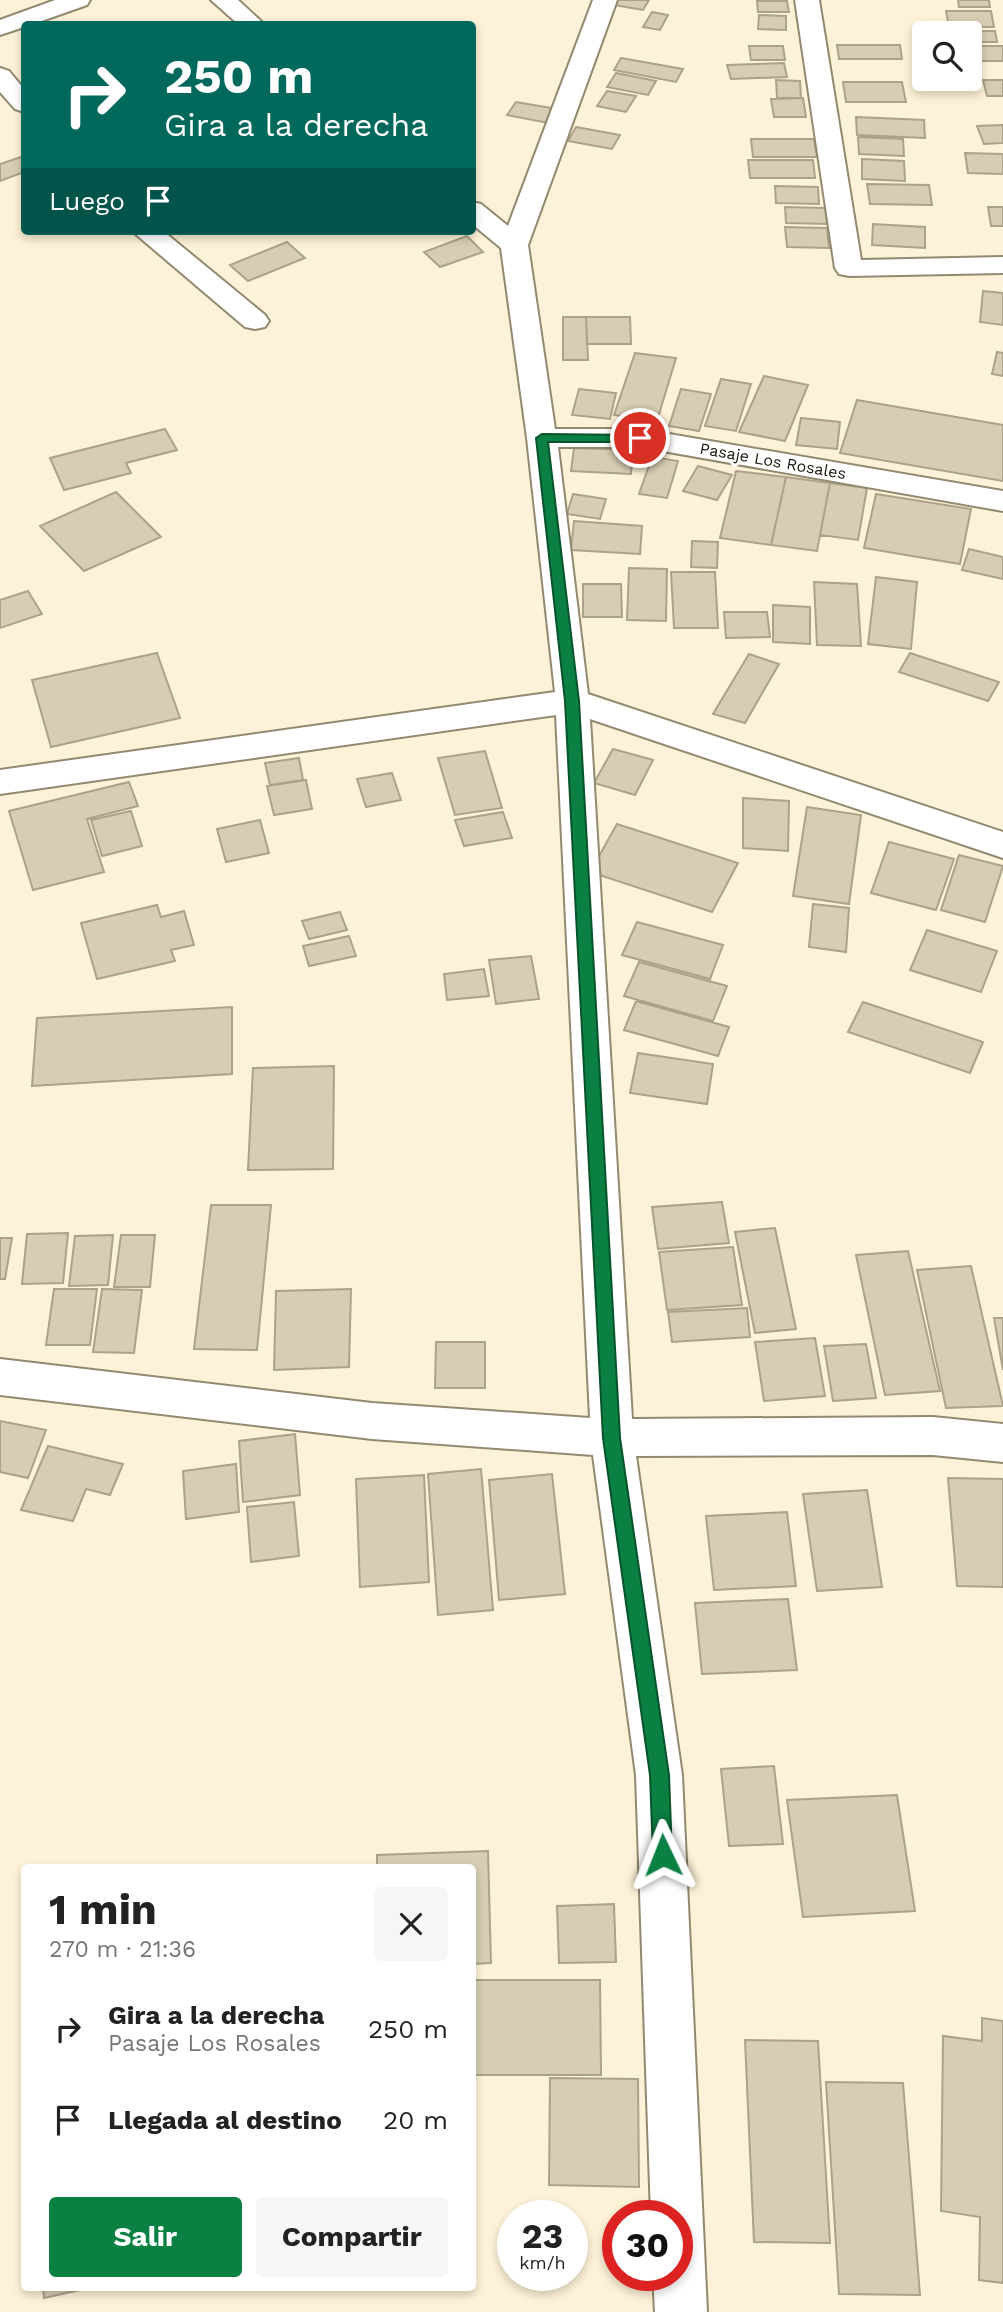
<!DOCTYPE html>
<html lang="es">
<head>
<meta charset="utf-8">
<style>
  :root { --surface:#fff; --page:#f6f6f6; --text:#222; --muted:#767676; --accent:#0b8043 }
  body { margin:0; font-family:"Work Sans",sans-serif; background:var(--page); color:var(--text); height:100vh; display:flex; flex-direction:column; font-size:26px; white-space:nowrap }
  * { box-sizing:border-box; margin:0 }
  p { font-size:23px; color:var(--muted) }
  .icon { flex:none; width:38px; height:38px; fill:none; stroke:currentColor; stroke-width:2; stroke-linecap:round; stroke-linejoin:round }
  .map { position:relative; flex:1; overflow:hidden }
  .drawer { position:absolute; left:21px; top:1864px; width:455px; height:427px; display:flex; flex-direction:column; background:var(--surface); border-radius:7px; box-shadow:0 4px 10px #0003 }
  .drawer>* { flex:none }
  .banner { position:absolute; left:21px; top:21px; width:455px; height:214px; border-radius:7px; box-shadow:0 4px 10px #0003; background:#00695c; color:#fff; overflow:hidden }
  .fabs { position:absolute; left:912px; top:21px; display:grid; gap:14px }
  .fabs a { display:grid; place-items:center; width:70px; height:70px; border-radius:7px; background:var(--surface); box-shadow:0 4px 10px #0003; font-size:35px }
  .speed { position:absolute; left:497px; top:2200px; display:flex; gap:14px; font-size:35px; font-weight:700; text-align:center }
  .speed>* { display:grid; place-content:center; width:91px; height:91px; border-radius:50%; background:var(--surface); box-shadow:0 4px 10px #0003; line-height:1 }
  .speed small { font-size:18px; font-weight:400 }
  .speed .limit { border:10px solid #d22; background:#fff; color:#111 }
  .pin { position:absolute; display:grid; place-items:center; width:60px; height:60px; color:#fff; margin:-30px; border:4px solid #fff; border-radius:50%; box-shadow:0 2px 7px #0007 }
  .me { position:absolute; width:77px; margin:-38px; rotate:358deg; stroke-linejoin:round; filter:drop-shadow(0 0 5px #0008) }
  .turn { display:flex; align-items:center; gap:24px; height:147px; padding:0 28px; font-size:32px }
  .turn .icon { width:91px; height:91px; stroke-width:2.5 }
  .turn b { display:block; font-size:49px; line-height:60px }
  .then { display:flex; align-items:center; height:66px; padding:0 28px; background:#0003; gap:14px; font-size:26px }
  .round { display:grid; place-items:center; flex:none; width:74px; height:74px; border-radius:7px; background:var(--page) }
  .summary { display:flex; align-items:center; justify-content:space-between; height:119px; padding:0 28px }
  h1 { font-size:42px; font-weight:700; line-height:52px }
  .cta { display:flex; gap:14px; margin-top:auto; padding:14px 28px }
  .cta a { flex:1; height:80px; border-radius:7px; background:var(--accent); color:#fff; font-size:28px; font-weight:700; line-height:80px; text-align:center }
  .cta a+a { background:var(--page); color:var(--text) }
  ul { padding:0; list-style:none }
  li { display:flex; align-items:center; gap:21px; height:91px; padding:0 28px }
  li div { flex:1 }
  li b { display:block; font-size:26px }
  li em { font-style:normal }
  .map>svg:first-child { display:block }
  .building { fill:#d7cdb3; stroke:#aca289; stroke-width:2 }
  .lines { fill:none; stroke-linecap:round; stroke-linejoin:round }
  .minor-casing { stroke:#928970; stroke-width:4 }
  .minor { fill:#fff; fill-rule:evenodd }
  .route { fill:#0b8043; stroke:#07532c; stroke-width:2 }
  .labels { text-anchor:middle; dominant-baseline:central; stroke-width:6; stroke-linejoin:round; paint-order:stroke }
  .far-street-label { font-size:16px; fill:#19160c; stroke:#fff }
</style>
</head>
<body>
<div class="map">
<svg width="1003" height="2312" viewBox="0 0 1003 2312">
  <rect width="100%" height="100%" fill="#fdf2d7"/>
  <!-- building -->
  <path class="building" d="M611,0h38l-6,10 -35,-6z
    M958,0h31l1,7h-31z
    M757,1h30l2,11h-31z
    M946,11h45l3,16h-45z
    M652,12l16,3 -8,15 -17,-3z
    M759,15l27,1v14l-28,-1z
    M953,31h42l2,11h-27v-9h-17z
    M837,45h63l2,14h-63z
    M749,46h34l2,14h-34z
    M970,46h33v15h-33z
    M621,58l62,11 -7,13 -62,-12z
    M784,63l3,14 -56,2 -4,-14z
    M616,73l40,8 -8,14 -41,-8z
    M776,80l24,1 1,17h-24z
    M983,80h20v16h-16z
    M843,82h59l4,20h-60z
    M607,91l29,5 -10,16 -29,-6z
    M803,98l3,19h-32l-3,-18z
    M516,102l41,7 -9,14 -41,-8z
    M856,117l68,3 1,18 -68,-3z
    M1003,125v18l-19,1 -7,-18z
    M576,127l44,8 -8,14 -44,-8z
    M858,137l45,2 1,17 -45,-2z
    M751,139h63l3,18h-64z
    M965,153l38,1v20l-35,-1z
    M24,156v16l-24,9v-17z
    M862,159l42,2 1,20 -43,-2z
    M748,160h65l2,18h-65z
    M867,184l62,1 3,20 -62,-1z
    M775,186l43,1 1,17 -43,-1z
    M785,207l40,1 2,16 -41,-1z
    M988,207h15v19h-12z
    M873,224l52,3v21l-53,-3z
    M785,227l42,1 2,20 -42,-1z
    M467,236l16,16 -43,15 -16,-15z
    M287,242l18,16 -57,23 -18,-16z
    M983,291l20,2v32l-23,-3z
    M563,317h23l2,43h-25z
    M586,317h44l1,27h-44z
    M997,352l6,1v23l-11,-2z
    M635,353l41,5 -19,63 -43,-6z
    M764,376l44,9 -23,56 -46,-9z
    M721,379l30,5 -15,47 -31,-5z
    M579,389l37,4 -6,26 -38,-4z
    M681,389l30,5 -12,37 -30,-5z
    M857,400l146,25v56l-163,-28z
    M801,418l39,4 -3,27 -41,-4z
    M165,429l12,21 -51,13 5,10 -67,17 -14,-32z
    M574,448l59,2 -2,24 -60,-3z
    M652,457l26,4 -11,37 -28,-4z
    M698,466l34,9 -15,25 -34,-9z
    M736,471l50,6 -15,68 -51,-7z
    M786,477l44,6 -13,68 -46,-6z
    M830,483l37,5 -9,52 -38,-5z
    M116,492l45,45 -77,34 -44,-45z
    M573,494l33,5 -6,20 -33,-5z
    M876,494l95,15 -11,55 -96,-16z
    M574,521l68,5 -2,28 -69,-4z
    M692,541l26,1 -1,26 -26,-1z
    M969,549l34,8v22l-41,-9z
    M629,568l38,1 -1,52 -39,-1z
    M671,572h44l3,56h-44z
    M876,577l41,5 -6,67 -43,-5z
    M814,582l43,2 4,62 -44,-1z
    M583,584h38l1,33h-39z
    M28,591l14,23 -42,14v-28z
    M773,605l37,2v37l-37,-2z
    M724,612h43l3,25 -44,1z
    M157,653l23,65 -129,29 -19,-67z
    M910,653l89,29 -11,19 -89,-29z
    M749,654l30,10 -34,59 -32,-9z
    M613,749l40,11 -18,35 -41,-12z
    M485,751l17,57 -47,7 -17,-57z
    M299,758l4,22 -33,5 -5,-22z
    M392,773l9,27 -35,7 -9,-28z
    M306,780l6,29 -38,6 -7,-29z
    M129,782l9,24 -51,13 17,53 -71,18 -24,-79z
    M743,798l46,3 -1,50 -45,-3z
    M807,807l54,8 -12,89 -56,-8z
    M131,811l11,35 -40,10 -11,-36z
    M503,812l9,26 -48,8 -9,-26z
    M260,820l9,33 -43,9 -9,-33z
    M617,824l121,39 -26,49 -122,-40z
    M889,842l65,17 -18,51 -65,-17z
    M959,855l44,11 -18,56 -44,-12z
    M813,904l36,4 -3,44 -37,-5z
    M157,905l4,12 23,-6 10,34 -23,5 4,11 -78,18 -16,-56z
    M340,912l7,18 -38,9 -7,-18z
    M637,922l86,23 -13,34 -88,-24z
    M927,930l70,21 -16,41 -71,-22z
    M349,936l7,20 -47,10 -6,-20z
    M531,956l8,43 -43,5 -7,-44z
    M639,962l88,24 -14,35 -89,-25z
    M484,969l5,27 -42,4 -3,-26z
    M636,1001l93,26 -11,29 -94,-26z
    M863,1002l120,40 -13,31 -122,-41z
    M232,1007v67l-200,12 5,-68z
    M638,1053l75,11 -6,40 -77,-11z
    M334,1066l-1,103 -85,1 5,-102z
    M722,1202l7,41 -71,6 -6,-42z
    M211,1205h60l-14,145 -63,-1z
    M775,1228l21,101 -41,4 -20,-101z
    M68,1233l-5,50 -41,1 5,-50z
    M113,1235l-5,50 -39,1 6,-50z
    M121,1235h34l-5,52h-36z
    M0,1238h12l-7,41h-5z
    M733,1247l9,58 -75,5 -8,-58z
    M908,1251l32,140 -55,4 -29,-140z
    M971,1266l32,140 -57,2 -29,-138z
    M54,1289h43l-7,56h-44z
    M102,1289l40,1 -8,63 -41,-1z
    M351,1289l-2,78 -75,3 2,-79z
    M747,1308l3,29 -78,5 -4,-30z
    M994,1318h9v52z
    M815,1338l10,58 -61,5 -9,-59z
    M436,1342h49v46h-50z
    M866,1344l10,54 -43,3 -9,-55z
    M0,1421l46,9 -18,48 -28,-6z
    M295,1434l5,61 -57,7 -4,-61z
    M48,1446l75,18 -13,31 -24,-6 -13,32 -52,-11z
    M236,1464l3,48 -53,7 -3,-48z
    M481,1469l12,141 -55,5 -10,-141z
    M552,1474l13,120 -66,6 -10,-120z
    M424,1475l5,107 -69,5 -4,-108z
    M948,1478l55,1v108l-46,-1z
    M867,1490l15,97 -65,4 -14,-97z
    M294,1502l5,54 -48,6 -4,-55z
    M787,1512l9,74 -82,4 -8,-74z
    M788,1599l9,71 -95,4 -7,-71z
    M774,1766l9,78 -54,2 -8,-77z
    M897,1795l18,116 -112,6 -16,-117z
    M488,1851l3,112 -19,1v-97h-95v-12z
    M614,1904l2,58 -57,1 -2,-57z
    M472,1980h128l1,95h-129z
    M982,2018l21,3v262l-24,-3 1,-63 -39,-6 2,-175 39,5z
    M745,2040l73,1 12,202 -76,-1z
    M550,2078l88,1 1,108 -90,-2z
    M826,2082l77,1 17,212 -81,-1z
    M43,2287h36l1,3 -36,8z"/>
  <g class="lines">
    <!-- minor casing -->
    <g class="minor-casing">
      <path id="minor" d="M55,0h35l-3,5 -54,19h-9v3l-24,8v-15z
        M211,0h27l26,24h-26z
        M593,0h24l-89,245 27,184h85l363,62v20l-363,-64h-82l30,247 415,138v26l-413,-139 42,700 301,-2 70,7v38l-70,-7 -297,1 46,319 25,537h-52l-2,-37h24v-59h-26l-15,-441 -43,-320 -221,-16 -372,-44v-36l372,44 218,15 -34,-703 -556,79v-24l555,-78 -28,-254 -26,-190 -29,-24v-22l9,2 27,22z
        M795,0h24l42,260 142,-3v16l-154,3 -10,-2 -4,-6z
        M0,68l9,3 15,18v23l-9,-3 -15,-17z
        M132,231h31l102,84 4,6 -4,6 -10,2 -10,-2z"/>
    </g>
    <!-- minor -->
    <use href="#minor" class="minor"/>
  </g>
  <!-- route -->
  <path class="route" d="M542,434l98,1 6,3 -6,4h-92l31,259 41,737 49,337 3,80 -3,7 -6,3 -7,-3 -3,-7 -3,-80 -47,-337 -38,-737 -29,-263z"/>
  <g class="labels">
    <!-- far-street labels -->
    <g class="far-street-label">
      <text transform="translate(773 461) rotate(10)">Pasaje Los Rosales</text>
    </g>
  </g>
</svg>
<div class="fabs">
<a><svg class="icon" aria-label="search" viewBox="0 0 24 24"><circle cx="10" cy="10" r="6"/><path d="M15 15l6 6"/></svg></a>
</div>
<div class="speed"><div>23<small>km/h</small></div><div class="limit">30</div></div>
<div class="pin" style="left:640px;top:438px;background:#d93025"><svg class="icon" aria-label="arrive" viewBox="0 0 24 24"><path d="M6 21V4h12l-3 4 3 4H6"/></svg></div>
<svg class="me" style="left:663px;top:1855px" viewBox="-20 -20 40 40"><path d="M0-17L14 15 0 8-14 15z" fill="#0b8043" stroke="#fff" stroke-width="4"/></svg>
<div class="banner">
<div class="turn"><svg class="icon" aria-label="right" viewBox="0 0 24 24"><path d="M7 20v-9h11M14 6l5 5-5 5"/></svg><div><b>250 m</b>Gira a la derecha</div></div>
<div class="then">Luego<svg class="icon" aria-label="arrive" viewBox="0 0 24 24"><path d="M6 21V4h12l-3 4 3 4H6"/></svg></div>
</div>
<section class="drawer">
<div class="summary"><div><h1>1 min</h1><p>270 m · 21:36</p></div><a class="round"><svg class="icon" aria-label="close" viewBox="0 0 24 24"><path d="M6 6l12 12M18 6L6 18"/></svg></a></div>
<ul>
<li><svg class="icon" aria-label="right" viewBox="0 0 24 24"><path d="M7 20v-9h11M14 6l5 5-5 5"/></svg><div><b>Gira a la derecha</b><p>Pasaje Los Rosales</p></div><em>250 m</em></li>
<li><svg class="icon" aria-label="arrive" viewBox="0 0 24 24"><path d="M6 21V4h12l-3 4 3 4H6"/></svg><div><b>Llegada al destino</b></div><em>20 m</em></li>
</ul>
<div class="cta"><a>Salir</a><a>Compartir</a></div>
</section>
</div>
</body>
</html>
